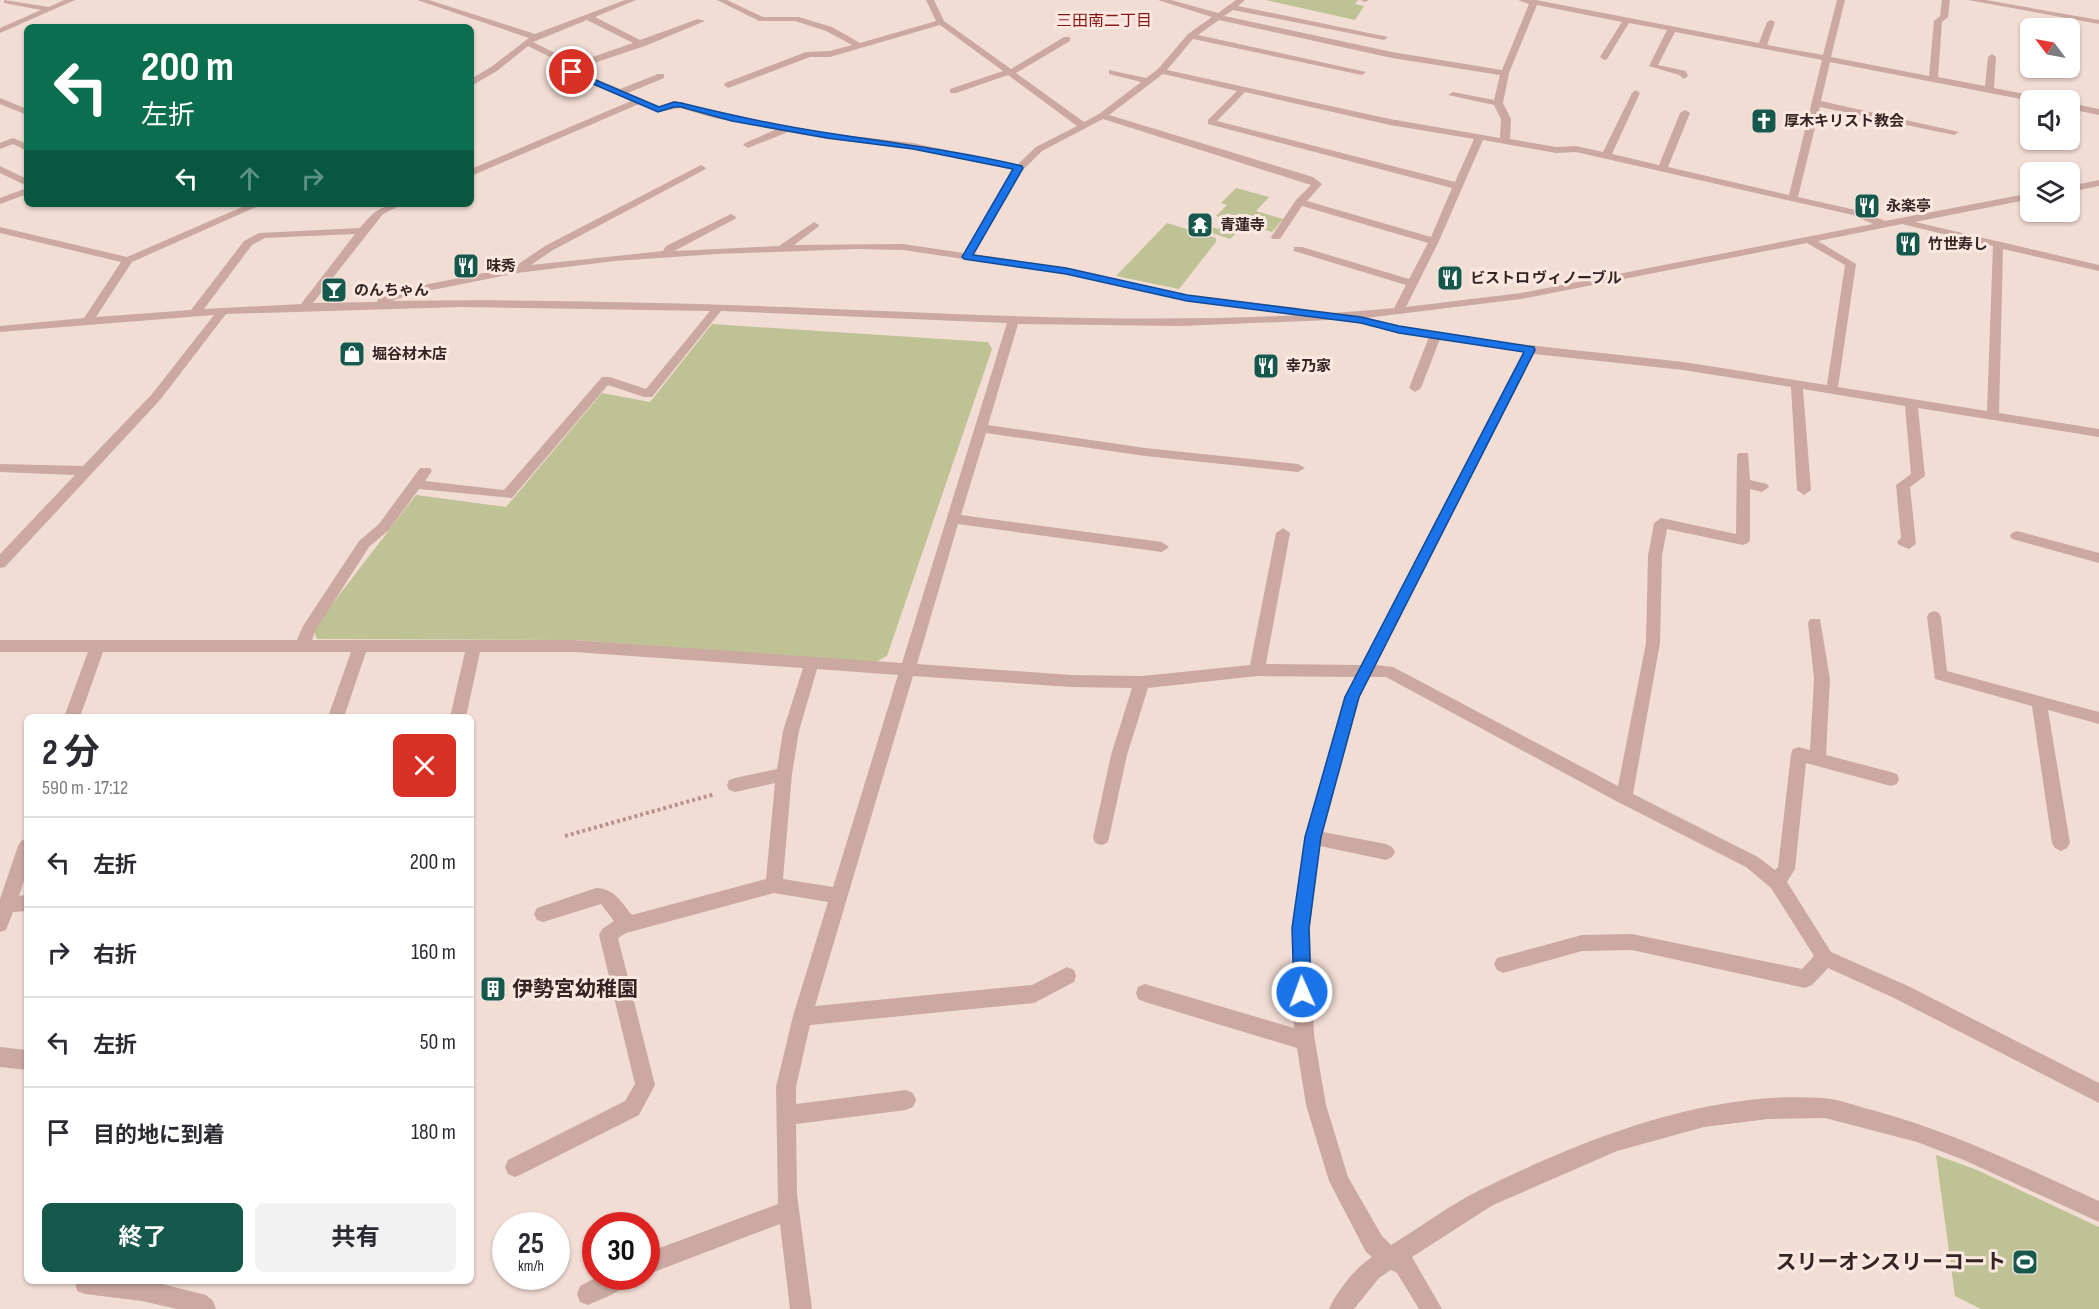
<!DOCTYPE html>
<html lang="ja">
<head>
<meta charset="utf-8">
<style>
  :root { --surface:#fff; --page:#f2f2f3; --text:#2b2b33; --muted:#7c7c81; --line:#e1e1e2; --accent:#17584c }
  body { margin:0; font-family:"Sofia Sans Condensed","Noto Sans JP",sans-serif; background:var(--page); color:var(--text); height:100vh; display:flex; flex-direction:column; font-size:22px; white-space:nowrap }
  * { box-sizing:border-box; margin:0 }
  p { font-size:20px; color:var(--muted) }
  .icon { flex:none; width:33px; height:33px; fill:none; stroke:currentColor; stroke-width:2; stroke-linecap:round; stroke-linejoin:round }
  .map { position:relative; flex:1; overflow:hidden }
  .sheet { position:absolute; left:24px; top:714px; width:450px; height:570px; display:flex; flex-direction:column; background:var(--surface); border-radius:9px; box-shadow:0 2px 4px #0004 }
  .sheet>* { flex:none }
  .hud { position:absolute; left:24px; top:24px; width:450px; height:183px; border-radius:9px; box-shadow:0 2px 4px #0004; background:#0b6e4f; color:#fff; overflow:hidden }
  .needle { width:39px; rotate:302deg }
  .fabs { position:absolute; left:2020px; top:18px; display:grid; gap:12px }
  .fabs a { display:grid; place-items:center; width:60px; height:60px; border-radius:9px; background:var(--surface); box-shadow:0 2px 4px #0004; font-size:30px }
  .speed { position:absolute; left:492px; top:1212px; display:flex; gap:12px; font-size:30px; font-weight:700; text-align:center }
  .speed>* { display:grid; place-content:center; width:78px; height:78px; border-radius:50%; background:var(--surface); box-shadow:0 2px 4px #0004; line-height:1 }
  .speed small { font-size:15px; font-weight:400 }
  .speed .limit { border:9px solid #d22; background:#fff; color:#111 }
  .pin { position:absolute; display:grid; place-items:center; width:51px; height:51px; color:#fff; margin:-26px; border:3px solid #fff; border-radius:50%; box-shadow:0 2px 6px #0007 }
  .me { position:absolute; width:66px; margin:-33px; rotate:358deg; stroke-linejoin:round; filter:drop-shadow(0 0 4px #0008) }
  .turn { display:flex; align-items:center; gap:21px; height:126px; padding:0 18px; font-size:27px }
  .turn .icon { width:78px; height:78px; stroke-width:2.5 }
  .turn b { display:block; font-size:42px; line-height:51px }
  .lanes { display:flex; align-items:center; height:57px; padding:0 18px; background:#0003; justify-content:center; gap:30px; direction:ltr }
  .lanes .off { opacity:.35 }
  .round { display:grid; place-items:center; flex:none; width:63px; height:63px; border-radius:9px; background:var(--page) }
  .headline { display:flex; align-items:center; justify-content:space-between; height:102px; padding:0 18px }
  h1 { font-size:36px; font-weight:700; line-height:45px }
  .cta { display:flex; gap:12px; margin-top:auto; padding:12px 18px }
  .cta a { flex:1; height:69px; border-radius:9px; background:var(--accent); color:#fff; font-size:24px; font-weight:700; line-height:69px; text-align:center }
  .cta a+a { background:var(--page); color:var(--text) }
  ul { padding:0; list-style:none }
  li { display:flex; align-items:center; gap:18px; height:90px; padding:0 18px; border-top:2px solid var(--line) }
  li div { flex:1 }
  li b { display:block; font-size:22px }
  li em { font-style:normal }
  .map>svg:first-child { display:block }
  .green { fill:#bec294 }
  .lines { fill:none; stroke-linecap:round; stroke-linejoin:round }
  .path { stroke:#b7928a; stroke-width:4; stroke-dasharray:3 3; stroke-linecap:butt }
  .minor { fill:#cba9a0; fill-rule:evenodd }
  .route { fill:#1a73e8; stroke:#114b97; stroke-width:1.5 }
  .labels { text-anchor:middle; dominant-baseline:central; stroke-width:6; stroke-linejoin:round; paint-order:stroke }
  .far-poi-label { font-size:15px; font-weight:bold; fill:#342524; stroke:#fae8e1; text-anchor:start }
  .far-neighbourhood-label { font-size:16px; fill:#891718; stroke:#fae8e1 }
  .near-poi-label { font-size:21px; font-weight:bold; fill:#342524; stroke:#fae8e1; text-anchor:start }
</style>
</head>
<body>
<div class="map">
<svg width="2099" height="1309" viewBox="0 0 2099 1309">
  <rect width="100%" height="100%" fill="#f2ddd4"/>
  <!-- green -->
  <path class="green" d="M1266,0h92l-3,4 9,2 -9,14z
    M1236,188l33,9 -13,14 27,8 -11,13 -27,-8 -15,15 -30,-10 4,-4 14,4 9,-9 -11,-4 11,-11 -6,-2z
    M1167,223l49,15v4l-37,47 -63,-13z
    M712,324l276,18 4,7 -105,307 -13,7 -298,-23 -259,-1 -4,-10 103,-134 90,12 96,-114 48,9z
    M1936,1155l41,15 122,57v82h-118l-26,-13z"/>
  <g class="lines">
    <!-- path -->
    <path class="path" d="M565,836l150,-42"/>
    <!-- minor -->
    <path class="minor" d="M4,0l45,7 15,-7h11l-75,33v-5l41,-18 -37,-7z
      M417,0h12l106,34 90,-34h11l-41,17 45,23 58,-21 7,2 -60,25 -66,22 -2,3 43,18 38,-15h6v4l-36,15 31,13 15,-5 7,1 34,11 112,20 86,10 104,22 19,-18 41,-21 -69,-51 -52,18h-6v-4l53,-18 -63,-46 -110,32h-20l-82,31 -4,-3 1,-2 81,-31 24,-1 22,-6 -26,-14 -31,-10h-36l-42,-21h10l36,17h36l33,10 28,16 76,-22 -10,-21h8l10,21 67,48 53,-32h6v4l-54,32 68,49 15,-8 42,-32 -32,-8v-4l37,8 12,-9 30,-35 24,-17 -54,-17h13l47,13 18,-13h9l-7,6 150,31 -4,3 -151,-30 -9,6 168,36 110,18 27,-66 -11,-4h18l223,43 8,-21 4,-2 4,2 -8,23 56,10 14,-55h8l-14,57 98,19 5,-55 6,-5 2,-16h8l-2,17 -6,5 -4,55 47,9 3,-29 4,-3 4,3 -2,31 47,9 4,3 -14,1 -201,-39 -9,39 138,31 -5,3 -134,-28 -22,90 62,14 25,10 146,-28v6l-116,23 184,43v6l-96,-22 -4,164 100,16v8l-181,-29 7,68 -15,11 6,57 -7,5 -10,-4 -2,-3 4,-4 -5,-53 15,-11 -6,-68 -102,-17 8,101 -7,5 -7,-5 -6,-103 -108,-17 -149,-16 -158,311 17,2 225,119 28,-143 2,-87 6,-33 7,-5 75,16 1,-78 1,-3h10l2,27 17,4 2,3 -7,5 -12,-3v51l-2,3 -5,2 -76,-16 -5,27 -2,87 -27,151 125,63 17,13 3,-3 13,-113 2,-5 6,-2 11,3 4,-71 -6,-56 2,-4h10l10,60 -4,76 65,17 6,2 2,5 -2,5 -6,2 -85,-23 -11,106 -8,13 44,70 77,34 191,97v20l-205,-105 -66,-30 -16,17 -7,3 -173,-38 -50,1 -79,22 -6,-3 -3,-6 3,-6 85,-23 50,-1 170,35 12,-13 -43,-68 -25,-21 -128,-65 -232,-125h-16l-10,20 -37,135 63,12 6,3 3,5 -3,5 -6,3 -66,-14 -10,82 4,107 12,70 22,72 34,59 9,9c30,-18 58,-40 89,-55 104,-51 226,-100 343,-92 16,1 33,8 49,12 79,21 152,57 227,91v21l-135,-62 -47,-18 -92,-24 -57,1 -64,8 -87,24 -124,54 -81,52 30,52h-23l-22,-36 -6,-3 -12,8 -25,31h-25c8,-18 27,-42 43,-52l-6,-5 -37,-71 -23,-76 -9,-57 -152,-46 -7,-3 -2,-6 2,-6 7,-3 149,44 -2,-100 13,-91 39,-140 11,-20 -98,-1 -109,12 -21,67 -18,83 -2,5 -6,2 -6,-2 -2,-5 18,-83 21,-67 -61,-1 -158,-11 -98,330 217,-21 35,-18 7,3 2,6 -2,6 -40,21 -224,22 -14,62v17l110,-14 7,3 3,7 -3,7 -7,3 -110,14 1,70 15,115h-22l-10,-85 -134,51v-22l132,-49 -2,-117 17,-71 35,-114 -54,-9 -148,40 -8,5 37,147 -16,30 -117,59 -7,3 -7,-3 -3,-7 3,-7 117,-59 10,-17 -36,-149 3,-6 12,-8 -13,-17 -58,18 -6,-2 -3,-6 3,-6 59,-20c18,0 25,14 36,27l134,-36 9,-96 -40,9 -6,-2 -2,-5 2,-5 6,-2 42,-9 6,-38 20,-63 -229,-16h-94l-14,65h-16l15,-65h-99l-22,65h-16l23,-65h-248l-23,65h-16l24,-65h-88v-12h297l6,-14 56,-85 20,-17 41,-56h10l2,3 -7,10 79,9 98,-113h8l36,12 64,-78 -250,-4 -234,7 -66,86 -155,167 -5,1v-14l75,-79 -75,-3v-8l83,2 69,-72 62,-79 -214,17v-6l84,-8 37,-56 -121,-29v-6l127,30 122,-53h14l-131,58 -36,55 95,-7 53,-69 15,-8 101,-5c13,-16 22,-24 43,-24l-20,10 -70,89 64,-1 1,-3 31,-11 105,-21 31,-21 156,-81 5,3 -2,2 -151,80 -22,15 132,-14 3,-5 65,-32 5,3 -1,2 -61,32 105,-5 35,-24 5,3 -1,2 -24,18 109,-1 61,9 49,-83 -100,-21 -86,-10 -39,-7 -40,16 -5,-3 2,-2 32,-14 -63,-11 -34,-10 -22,4 -19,-8 -168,72v-7l160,-68 -62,-27 1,-7 -42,-21 -31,25 -26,15v-7l20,-12 38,-29zM1537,5l85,17 -22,35 4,3 3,-1 22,-36 38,7 -18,36 30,9 5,4 4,-3 -2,-5 -28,-6 17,-33 147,28 -33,135 -121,-28 22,-54 -5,-3 -5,3 -21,52 -47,-11 28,-61 -4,-3 -4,3 -29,59 -27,-6 -20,1 -46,-8 1,-20 -8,-16 6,-30zM587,20l46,23 -58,20 -42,-21zM1219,20l173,38 108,17 -6,25 -41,-8 -5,3 46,10 7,14 -1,19 -110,-19 -223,-49 26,-31 169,36 4,-3 -168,-37zM1163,74l74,17 -29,29v4l244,64 -21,49 -124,-36 15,-17 -9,-7 -204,-62zM1245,92l145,33 84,14 -19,43 -238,-61zM1103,119l208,66 -15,15 -25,37 1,2h8l22,-33 126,37 -19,36 -107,-32h-8v4l112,34 -12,23c-203,20 -406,7 -609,-1 -131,-5 -262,-8 -393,-6l20,-7 105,-21 98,-12 102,-7 139,-5 47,1 163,24 121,27 115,12 2,-2 -6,-3 -111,-13 -121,-27 -92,-14 49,-84 19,-19zM1483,140l73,13 20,-1 277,63 20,9 -352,69 -115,14 33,-66zM1902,224l91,22 -6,165 -149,-24 18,-123 -38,-23zM355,234l-54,70 -97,5 48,-64 13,-7zM1807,243l38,22 -18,120c-48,-7 -96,-16 -144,-23 -106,-13 -213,-19 -317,-44l155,-19zM721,311l286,12 -105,340 -328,-23h-262l3,-9 54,-84 20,-17 30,-41 93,9 96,-113 36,12h8zM1353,319l1,2 75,16 -20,51 6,4 6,-4 19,-49 83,13 -162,313 -95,-1 24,-131 -7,-5 -7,5 -26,132 -108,11 -71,-1 -154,-11 41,-140 204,28 7,-5 -7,-5 -201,-27 25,-82 159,23 153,16 7,-4 -7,-4 -153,-16 -157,-23 30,-101 163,2zM817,669l81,6 -65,212 -50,-8 9,-105 7,-43z
      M1360,0h9l-4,2z
      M1968,0h18l113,20v4z
      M0,98l27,11v6l-27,-11z
      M2070,103l29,6v6l-29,-6z
      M13,138l14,6v7l-14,-7 -13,5v-6z
      M0,166l27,13v7l-27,-13z
      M2099,180v6l-29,6v-6z
      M27,188v6l-27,10v-6z
      M2017,531l82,22v10l-87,-24 -2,-3 2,-3z
      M1934,611l5,2 2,4 6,54 152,41v12l-51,-14 22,133 -3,5 -6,3 -6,-3 -3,-5 -20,-137 -97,-27 -8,-62 2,-4z
      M27,838v33l-8,25 8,-1v16l-14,1 -7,18 -6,2v-33l18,-53 3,-5z
      M0,1047l27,3v20l-27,-3z
      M599,1276h34c-6,14 -31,23 -45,29l-8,-3 -3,-8 3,-8z
      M75,1281h75l56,14 7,6 3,8h-39l-35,-8 -57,-7 -8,-3z"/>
  </g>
  <!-- route -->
  <path class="route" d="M572,70l87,37 15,-5 7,1c49,12 98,23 147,30 65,10 130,18 194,33l1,2 -50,87 93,13 121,27 174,22 38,9 135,21 1,3 -176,347 -38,140 -12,91 2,64 -3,6 -6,2 -6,-2 -2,-6 -2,-64 13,-91 40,-140 179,-345 -125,-19 -38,-10 -174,-22 -121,-27 -102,-15 -2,-2 51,-88 -100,-20 -86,-11 -95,-17 -51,-14h-7l-16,5 -88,-38 -2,-2z"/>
  <!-- icons -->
  <defs>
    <g id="church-square" transform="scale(1.35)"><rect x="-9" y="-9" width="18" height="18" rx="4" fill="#17584c" stroke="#fae8e1"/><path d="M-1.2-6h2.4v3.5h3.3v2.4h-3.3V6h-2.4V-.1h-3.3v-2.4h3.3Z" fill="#fff"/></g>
    <g id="restaurant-square" transform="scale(1.35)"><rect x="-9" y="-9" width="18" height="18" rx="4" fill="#17584c" stroke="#fae8e1"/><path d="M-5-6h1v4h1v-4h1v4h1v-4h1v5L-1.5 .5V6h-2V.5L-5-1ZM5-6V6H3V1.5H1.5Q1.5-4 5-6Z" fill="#fff"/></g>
    <g id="temple-square" transform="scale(1.35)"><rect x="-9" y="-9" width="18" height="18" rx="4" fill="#17584c" stroke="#fae8e1"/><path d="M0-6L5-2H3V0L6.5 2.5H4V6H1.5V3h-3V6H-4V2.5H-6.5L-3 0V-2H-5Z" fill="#fff"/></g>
    <g id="bar-square" transform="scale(1.35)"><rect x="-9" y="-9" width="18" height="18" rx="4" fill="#17584c" stroke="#fae8e1"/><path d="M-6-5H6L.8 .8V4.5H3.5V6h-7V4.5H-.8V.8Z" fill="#fff"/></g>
    <g id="shop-square" transform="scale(1.35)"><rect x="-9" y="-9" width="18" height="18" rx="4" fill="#17584c" stroke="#fae8e1"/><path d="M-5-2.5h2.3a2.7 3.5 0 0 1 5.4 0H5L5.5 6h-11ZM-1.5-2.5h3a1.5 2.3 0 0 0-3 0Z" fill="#fff"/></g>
    <g id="building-square" transform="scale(1.35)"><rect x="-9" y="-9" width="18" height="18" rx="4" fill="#17584c" stroke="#fae8e1"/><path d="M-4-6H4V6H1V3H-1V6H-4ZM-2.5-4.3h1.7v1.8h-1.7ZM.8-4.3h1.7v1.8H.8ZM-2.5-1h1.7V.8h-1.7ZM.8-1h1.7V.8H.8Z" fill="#fff"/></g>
    <g id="stadium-square" transform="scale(1.35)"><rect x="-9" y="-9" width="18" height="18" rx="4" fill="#17584c" stroke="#fae8e1"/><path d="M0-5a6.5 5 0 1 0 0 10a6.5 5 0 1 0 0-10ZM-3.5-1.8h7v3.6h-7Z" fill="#fff"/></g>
  </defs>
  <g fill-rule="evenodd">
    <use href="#church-square" x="1764" y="121"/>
    <use href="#restaurant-square" x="1867" y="206"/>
    <use href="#temple-square" x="1200" y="225"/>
    <use href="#restaurant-square" x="1908" y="244"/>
    <use href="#restaurant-square" x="466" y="266"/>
    <use href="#restaurant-square" x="1450" y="278"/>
    <use href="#bar-square" x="334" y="290"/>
    <use href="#shop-square" x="352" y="354"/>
    <use href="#restaurant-square" x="1266" y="366"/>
    <use href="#building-square" x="493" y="989"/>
    <use href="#stadium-square" x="2025" y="1262"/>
  </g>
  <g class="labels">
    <!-- far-poi labels -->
    <g class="far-poi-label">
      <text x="1784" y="121">厚木キリスト教会</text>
      <text x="1886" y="206">永楽亭</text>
      <text x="1220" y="225">青蓮寺</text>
      <text x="1928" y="244">竹世寿し</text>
      <text x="486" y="266">味秀</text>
      <text x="1470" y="278">ビストロ ヴィノーブル</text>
      <text x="354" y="290">のんちゃん</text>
      <text x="372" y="354">堀谷材木店</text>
      <text x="1286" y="366">幸乃家</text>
    </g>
    <!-- far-neighbourhood labels -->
    <g class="far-neighbourhood-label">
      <text x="1104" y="21">三田南二丁目</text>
    </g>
    <!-- near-poi labels -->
    <g class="near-poi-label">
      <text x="512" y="989">伊勢宮幼稚園</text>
      <text x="2006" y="1262" text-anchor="end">スリーオンスリーコート</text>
    </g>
  </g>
</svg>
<div class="fabs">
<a><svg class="needle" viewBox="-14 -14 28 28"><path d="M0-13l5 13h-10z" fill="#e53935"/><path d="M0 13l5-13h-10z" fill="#7c7c81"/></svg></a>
<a><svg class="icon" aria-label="sound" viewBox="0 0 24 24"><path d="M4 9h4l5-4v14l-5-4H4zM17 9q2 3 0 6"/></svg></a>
<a><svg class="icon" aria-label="layers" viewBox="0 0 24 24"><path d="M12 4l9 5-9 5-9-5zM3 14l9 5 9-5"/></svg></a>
</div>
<div class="speed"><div>25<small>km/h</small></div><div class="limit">30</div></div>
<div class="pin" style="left:572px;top:72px;background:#d93025"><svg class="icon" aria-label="arrive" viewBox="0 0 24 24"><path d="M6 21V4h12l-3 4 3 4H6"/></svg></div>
<svg class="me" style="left:1302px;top:992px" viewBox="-20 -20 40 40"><circle r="17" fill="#1a73e8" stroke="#fff" stroke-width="3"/><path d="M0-11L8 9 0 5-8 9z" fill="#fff"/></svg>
<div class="hud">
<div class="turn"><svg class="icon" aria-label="left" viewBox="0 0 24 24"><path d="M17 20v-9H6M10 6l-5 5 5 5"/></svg><div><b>200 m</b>左折</div></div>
<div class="lanes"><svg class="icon" aria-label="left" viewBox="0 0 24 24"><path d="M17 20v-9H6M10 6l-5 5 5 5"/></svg><svg class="icon off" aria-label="ahead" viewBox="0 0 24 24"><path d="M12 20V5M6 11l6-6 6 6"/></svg><svg class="icon off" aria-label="right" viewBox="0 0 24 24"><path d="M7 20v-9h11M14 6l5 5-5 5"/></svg></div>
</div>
<section class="sheet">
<div class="headline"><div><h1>2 分</h1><p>590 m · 17:12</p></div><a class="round" style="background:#d93025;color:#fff"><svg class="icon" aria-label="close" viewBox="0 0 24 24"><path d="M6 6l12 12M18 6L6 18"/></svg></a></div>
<ul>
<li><svg class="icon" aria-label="left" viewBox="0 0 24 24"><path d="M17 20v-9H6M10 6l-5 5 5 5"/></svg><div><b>左折</b></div><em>200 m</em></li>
<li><svg class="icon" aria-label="right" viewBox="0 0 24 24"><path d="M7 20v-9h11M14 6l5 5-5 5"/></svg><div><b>右折</b></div><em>160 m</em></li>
<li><svg class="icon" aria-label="left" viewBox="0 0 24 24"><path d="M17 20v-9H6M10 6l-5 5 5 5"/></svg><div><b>左折</b></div><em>50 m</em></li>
<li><svg class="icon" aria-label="arrive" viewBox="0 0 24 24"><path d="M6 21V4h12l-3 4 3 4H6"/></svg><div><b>目的地に到着</b></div><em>180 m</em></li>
</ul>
<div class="cta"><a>終了</a><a>共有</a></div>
</section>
</div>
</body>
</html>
